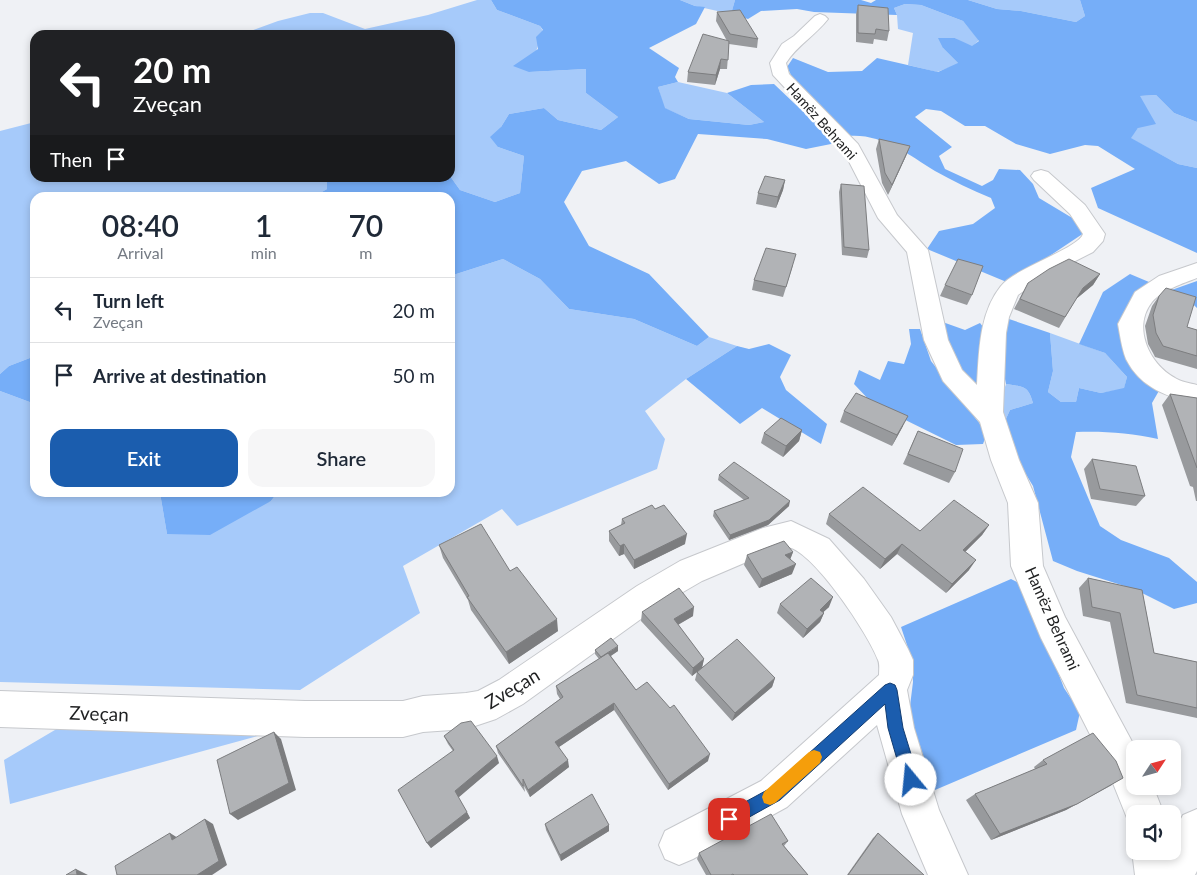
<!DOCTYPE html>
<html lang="en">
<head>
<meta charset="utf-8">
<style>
  :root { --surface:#fff; --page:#f6f6f7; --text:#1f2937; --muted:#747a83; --line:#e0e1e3; --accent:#1b5dae }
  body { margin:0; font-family:Lato,sans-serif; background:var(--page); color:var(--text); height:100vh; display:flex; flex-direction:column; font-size:19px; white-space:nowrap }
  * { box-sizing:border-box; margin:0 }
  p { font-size:16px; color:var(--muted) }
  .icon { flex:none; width:28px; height:28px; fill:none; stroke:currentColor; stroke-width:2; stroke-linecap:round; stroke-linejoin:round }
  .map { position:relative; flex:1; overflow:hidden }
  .drawer { position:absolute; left:30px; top:192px; width:425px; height:305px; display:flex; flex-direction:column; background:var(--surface); border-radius:15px; box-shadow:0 2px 8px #0003 }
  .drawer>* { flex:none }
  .top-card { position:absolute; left:30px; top:30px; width:425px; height:152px; border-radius:15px; box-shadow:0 2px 8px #0003; background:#202124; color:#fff; overflow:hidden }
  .needle { width:32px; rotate:54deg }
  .buttons { position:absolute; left:1126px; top:740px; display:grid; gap:10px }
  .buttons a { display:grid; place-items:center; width:55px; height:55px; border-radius:10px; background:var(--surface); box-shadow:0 2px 8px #0003; font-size:25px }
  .pin { position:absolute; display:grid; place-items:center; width:42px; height:42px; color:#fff; margin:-21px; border-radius:10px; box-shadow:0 2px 8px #0006 }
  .me { position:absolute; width:55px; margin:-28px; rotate:343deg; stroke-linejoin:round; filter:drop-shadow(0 0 4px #0008) }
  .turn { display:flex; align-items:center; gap:18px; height:105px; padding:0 20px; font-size:22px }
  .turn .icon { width:65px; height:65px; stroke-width:2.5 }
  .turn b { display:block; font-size:35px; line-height:42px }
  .then { display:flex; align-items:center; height:48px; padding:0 20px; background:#0003; gap:10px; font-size:19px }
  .eta { display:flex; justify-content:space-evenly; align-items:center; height:85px; text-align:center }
  .eta b { font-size:30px; font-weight:600; line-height:35px }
  .primary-button { display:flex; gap:10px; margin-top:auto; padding:10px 20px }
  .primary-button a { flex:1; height:58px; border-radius:15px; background:var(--accent); color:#fff; font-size:20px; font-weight:600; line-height:58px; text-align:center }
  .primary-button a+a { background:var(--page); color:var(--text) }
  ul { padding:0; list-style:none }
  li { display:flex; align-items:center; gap:15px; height:65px; padding:0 20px; border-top:1px solid var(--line) }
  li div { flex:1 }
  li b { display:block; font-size:19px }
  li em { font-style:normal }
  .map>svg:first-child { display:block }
  .green { fill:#a6cafa }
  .forest { fill:#76aef8 }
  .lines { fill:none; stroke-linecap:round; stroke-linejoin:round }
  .minor-casing { stroke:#c6c8cc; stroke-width:2 }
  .minor { fill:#fff; fill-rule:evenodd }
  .wall { fill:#989a9d }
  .shaded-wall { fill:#7c7d7f }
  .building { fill:#b1b3b6; stroke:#7c7d7f }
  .route { fill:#1b5dae; stroke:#123c71 }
  .slow { fill:#f59e0b }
  .labels { text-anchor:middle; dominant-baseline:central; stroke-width:5; stroke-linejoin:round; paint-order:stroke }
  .far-street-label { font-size:14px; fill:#1e1f20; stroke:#fff }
  .street-label { font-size:16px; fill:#1e1f20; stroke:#fff }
  .near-street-label { font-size:19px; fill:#1e1f20; stroke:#fff }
</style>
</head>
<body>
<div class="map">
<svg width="1197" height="875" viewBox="0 0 1197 875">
  <rect width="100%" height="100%" fill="#eff1f5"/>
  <!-- green -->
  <path class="green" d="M477,0h14l6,10 43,16 3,5 -14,41 57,-3v24l32,24 -17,13 -43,-10 -14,-12 -35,6 -8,13 -3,20 26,9 -4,37 -25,9 -35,-12 -10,-14v-75l3,-7 -3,-6v-53h-210l38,-14 32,-8h13l42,16 63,-14z
    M680,0h55l-4,14 -36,-8z
    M968,0h112l5,16 -9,6 -55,-11 -24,-2z
    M905,4l16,1 42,16 16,19 -7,7 -17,-9 -12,10 16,16 -22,8 -29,-7 5,-32 -15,-4 -1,-14 -3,-7z
    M678,82l49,11 37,29 -15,3 -60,-6 -25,-11 -6,-21z
    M1156,95l18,18 23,9v46l-19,-4 -48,-26 8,-10 2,-32z
    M35,122v56h292v11l-14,8 -278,1v158l-26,10 -9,8v-243z
    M503,259l37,20 29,30 65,10 63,27 12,-9 28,9 -51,33 -41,32 20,28 -8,30 -140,57 -15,-17 -99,57 17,47 -120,77 -300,-8v-291l35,13v88l125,1 7,41 104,-33 6,-8 173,-1v-216z
    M1050,333l55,20 22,24 -3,12 -23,4 -22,-5 -3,14h-15l-13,-10 5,-21z
    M1006,384c17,3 22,1 27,19l-23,7 -5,11 -6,-16z
    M60,727l223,2 -273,75 -6,-44z"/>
  <!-- forest -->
  <path class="forest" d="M491,0h189l15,6 10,1 -9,17 -47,24 30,20 -4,9 3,5 -20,5 7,21 24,11 60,6 15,-3 -37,-29 24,-8 23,-1 62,59 -30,6 -39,-10 -69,-5 -23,45 -16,5 -33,-23 -44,10 -18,31 25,44 60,28 60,63 -12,9 -63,-27 -65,-10 -29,-30 -37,-20 -53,17v-78l-137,-1 14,-8v-11h123v-2l10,14 35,12 25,-9 4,-37 -26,-9 -8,-10 11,-10 8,-13 35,-6 14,12 43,10 17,-13 -32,-24v-24l-57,3 -16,-6 25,-17 -2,-12 7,-7 -3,-4 -43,-16z
    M735,0h126l10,3 5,-3h92l29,9 24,2 55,11 9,-6 -5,-16h117v122l-23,-9 -18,-18 -16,1 16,28 -18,4 -7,10 47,26 19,4v85l-99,-45 -7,-20 44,-19 -37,-23 -13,-1 -35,9 -34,-10 -31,-18h-20l-24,-15 -15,-2 -11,8 37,30 -13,9 6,13 37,17 11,-6 6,-11 21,1 13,14 6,14 40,24 5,11 -75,50 -82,-34 12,-18 34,-7 22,-16 -4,-10c-20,-8 -38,-17 -56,-27 -27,-17 -54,-38 -87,-35l-53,-53 -8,-16 6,-9 35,14 34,-1 15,-13 61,14 20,-9 -15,-15 -5,-10h17l17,8 7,-5 -16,-20 -42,-16 -16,-1 -11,4 3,7 -83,-3 -17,-3 -36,2 -13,8 -17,-5z
    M1130,274l19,8 -17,16 28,91 -8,14 6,36c-27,-6 -54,-8 -82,-7l-5,25 29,69 21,14 48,18 28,24v21l-23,6 -40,-20 -57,-18 -24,-10 -20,-75 -17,-28 -11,-37 5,-11 23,-7c-5,-18 -10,-16 -27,-19l-2,-10 2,-56 44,15 3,38 -5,21 13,10h15l3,-14 22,5 23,-5 3,-11 -22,-24 -26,-9 24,-52z
    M1197,281v27l-13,-12 -21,-3z
    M937,320l28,10 15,-7 7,9 -10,54 -20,-18z
    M909,329h11l11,32 56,72 -4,11 -27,1 -83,-41 -19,-20 5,-14 21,10 8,-19 16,3 7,-20z
    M769,344l22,11 -11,22 6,13 41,34 -6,20 -59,-36 -22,16 -54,-45 51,-33 12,3z
    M35,356v48l-35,-13v-17l9,-8z
    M160,493v-1l117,1 -6,8 -61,34 -43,-1z
    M1011,579l14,7 39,102 16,24 -4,18 -141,60 -26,-76 4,-32 -1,-22 -11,-33z"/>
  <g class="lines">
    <!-- minor casing -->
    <g class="minor-casing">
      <path id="minor" d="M820,14l5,2 3,3c-13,17 -31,26 -42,44l3,11 69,70 39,71 31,35 20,90 14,30 15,15c2,-33 2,-72 24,-99 14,-18 78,-38 82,-52l-13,-20 -36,-34 -3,-4 3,-4 7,-2 7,2 37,33 20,29 -2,7 -10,11 -51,26 -24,17 -9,22 -3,16 -3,79 16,48 19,43 5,63 22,51 71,132 -1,37h18l11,28h-29v15l-4,-1 -25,-62 -65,-128 -30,-72 -3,-63 -17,-43 -11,-38 -37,-41 -19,-41 -17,-88 -29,-34 -35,-68 -70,-75 -3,-12 12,-19 12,-8 21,-20z
        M1197,263v15c-13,5 -35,12 -45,24 -20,25 -3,62 23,76 6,4 15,5 22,7v20c-29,-9 -56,-16 -71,-46 -4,-10 -6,-24 -8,-35l17,-32 24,-16z
        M791,521l38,18 35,40 27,38 17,32 5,11v15l-6,15 7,38 25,82 29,65h-40l-26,-61 -25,-89 -90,82 -94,52 -14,6 -14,-6 -6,-14 6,-14 96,-50 118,-106c0,-5 1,-11 -1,-15 -9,-25 -64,-108 -90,-113 -3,0 -8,2 -11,2l-75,32 -43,25 -136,98 -27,15 -30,10 -43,3 -20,5h-98l-305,-10v-36l305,10h98l20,-5 43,-3 12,-2 21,-11 138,-94 43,-25 83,-33z
        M1197,809v62l-2,4h-60l-3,-24 3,-7v7h37v-15l11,-21z"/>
    </g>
    <!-- minor -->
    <use href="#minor" class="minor"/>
  </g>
  <!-- wall -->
  <path class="wall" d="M858,5l31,26 -2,10 -13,-2 -1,5 -17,-2v-28z
    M717,12l41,27 -1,9 -28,-4v-1l-2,26h-7l-5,16 -28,-3 1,-10 39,-31 -11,-20z
    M879,139l31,7 -4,10 -18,39 -6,-12 -6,-34z
    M785,180l-2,10 -7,18 -20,-4 2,-11z
    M841,184l28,66 -2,8 -25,-3 -3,-63z
    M793,265l-10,32 -31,-7 2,-10z
    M1100,274l-7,11 -17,14 -17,29 -45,-19 14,-26z
    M945,285l27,10 -5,10 -27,-9z
    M1159,296l28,31 10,3v39l-42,-12 -2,-4 -5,-9 -3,-18 7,-20z
    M1170,394l27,4v103h-1l-3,-14 -3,-1 -28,-81z
    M844,411l59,15 -11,20 -52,-24z
    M802,430l-3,11 -16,16 -22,-14 3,-10z
    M918,431l37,41 -6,11 -46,-19z
    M1092,459l53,37 -9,10 -45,-7 -7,-30z
    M719,475l70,31 -21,19 -39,15 -16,-24 1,-5 30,-11 -26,-20z
    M655,509l30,35 -51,25 -10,-15 -5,2 -10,-15v-10l12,-6 1,-6z
    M829,514l91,17 69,-6 -7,10 -17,17 4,18 -23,23 -49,-39 -17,15 -54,-45z
    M439,545l119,86 -49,33 -38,-54 -3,-10 -25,-42z
    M793,552l-3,8 2,14 -33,14 -15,-23 3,-10z
    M1088,578l54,12 12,63 43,9v56l-71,-15 -16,-81 -27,-6 -4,-28z
    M780,604l49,3 -6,5 1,1 -4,9 -17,16 -26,-25z
    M642,612l51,4 -15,9 26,34 -2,8 73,11 -3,9 -40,34 -37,-41 2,-8 -5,4 -51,-55z
    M595,650l23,1 -7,5 25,34 72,71 -40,29 -54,-80 -55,37 10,20 -39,30 -6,-11 1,6 -27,-39 -2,-7 64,-47 -3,-5 -1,-8 43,-27 -4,-5z
    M444,736l55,27 -41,34 12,21 -39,30 -4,-5 26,-92 -5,-7z
    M1043,760l69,25 -46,25 -75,30 -25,-40 9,-6 60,-25 -1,-2z
    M545,824l64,1v6l-48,30 -15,-31z
    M878,833l46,42h-77l26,-37z
    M788,841l-4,5 24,29h-102l-9,-16 2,-6z"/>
  <!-- shaded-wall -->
  <path class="shaded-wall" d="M721,59l-1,10 -5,16 1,-10z
    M910,146l-4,10 -18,39 4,-10z
    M785,180l-2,10 -7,18 2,-11z
    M1100,274l-7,11 -17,14 7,-11z
    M908,416l-5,10 -11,20 5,-11z
    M802,430l-3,11 -16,16 3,-11z
    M790,501l-1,5 -21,19 -39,15 1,-5z
    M989,525l-7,10 -25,25 6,-10z
    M687,534l-2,10 -51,25v-9z
    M624,544v10l-5,2 1,-10z
    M902,544l-5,10 -17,15 5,-10z
    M793,552l-4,10 -4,-7z
    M976,560l-7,10 -23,23 6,-9z
    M796,564l-4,10 -33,14 3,-9z
    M833,597l-4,10 -13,12 4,-9z
    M694,607l-1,9 -21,12 2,-9z
    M824,613l-4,9 -17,16 4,-9z
    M557,619l1,12 -49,33 -3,-12z
    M618,646v5l-17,11v-4z
    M704,659l-2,9 -10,8 1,-8z
    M775,678l-3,9 -40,34 3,-8z
    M614,703v7l-58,39 -1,-7z
    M274,732l7,7 15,51 -58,30 -8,-6z
    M710,754l-2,7 -40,29 1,-6z
    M497,756l2,7 -41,35 -3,-7z
    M568,760l1,7 -39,30 -2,-7z
    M1123,778l-57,32 -75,30 9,-6z
    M467,812l3,6 -39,30 -4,-5z
    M205,819l8,5 14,41 -15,10h-15z
    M609,825v6l-48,30 -1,-6z
    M170,833l8,5 -6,2z
    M76,869l12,6h-11z"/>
  <!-- building -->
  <path class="building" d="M858,5l30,3 1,23 -13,-2 -1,5 -17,-1z
    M740,10l18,29 -28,-5 -13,-22z
    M703,34l26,7 -1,19 -7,-1 -5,16 -28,-3z
    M879,139l31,7 -18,39 -7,-12z
    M765,176l20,4 -7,17 -20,-4z
    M841,184l23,2 5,64 -25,-3z
    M766,248l30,6 -10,33 -32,-7z
    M958,259l25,7 -11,29 -27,-10z
    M1069,259l31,15 -17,14 -18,29 -45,-18 8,-16 21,-14z
    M1166,288l30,9 -9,30 10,3v26l-34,-10 -7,-13 -3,-18 6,-19z
    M856,393l52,23 -11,19 -53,-24z
    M1170,394l27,4v70z
    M781,418l21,12 -16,16 -22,-13z
    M918,431l45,18 -8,23 -47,-18z
    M1092,459l44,7 9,30 -45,-7z
    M734,462l56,39 -21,19 -39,15 -16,-24 35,-13 -30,-23z
    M863,487l57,44 34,-31 35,25 -26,25 13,10 -24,24 -50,-40 -17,15 -56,-45z
    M652,505l3,4 9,-4 23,29 -53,26 -10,-16 -4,2 -11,-15 16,-8 -3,-4z
    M481,524l29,47 7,-4 40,52 -51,33 -39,-55 2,-1 -30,-51z
    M784,541l9,11 -8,3 11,9 -34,15 -15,-24z
    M811,578l22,19 -13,13 4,3 -17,16 -27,-25z
    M1088,578l54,12 12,63 43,9v46l-60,-13 -17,-82 -28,-6z
    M679,588l15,19 -20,12 30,40 -11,9 -51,-56z
    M611,638l7,8 -17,11 -6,-7z
    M737,639l38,39 -40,35 -38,-41z
    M608,653l28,37 11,-8 23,26 4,-3 36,49 -41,30 -55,-81 -59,39 13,18 -40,30 -5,-11v7l-27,-40 67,-49 -7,-11z
    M471,721l26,35 -42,35 12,21 -40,31 -29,-53 56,-40 -10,-14 17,-13z
    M274,732l15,51 -59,31 -13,-54z
    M1093,733l23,28 7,17 -46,26 -77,30 -25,-40 72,-30 -4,-4z
    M592,794l17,31 -49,30 -15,-31z
    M771,814l17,27 -6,3 26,31h-74l-1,-1 -2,1h-20l-12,-22z
    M205,819l14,42 -22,14h-80l-2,-9 55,-33 2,7z
    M878,833l46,42h-76z
    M76,869l1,6h-11z"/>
  <!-- route -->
  <path class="route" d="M890,683l5,2 2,5 6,38 16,52 -2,5 -6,3 -5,-3 -3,-5 -15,-52 -3,-24 -105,96 -45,25 -6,2 -6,-2 -2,-6 2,-5 46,-25 116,-104z"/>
  <!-- slow -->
  <path class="slow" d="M814,750l6,2 2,5 -2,6 -45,40 -5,2 -6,-2 -2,-6 2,-5 45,-40z"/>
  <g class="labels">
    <!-- far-street labels -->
    <g class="far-street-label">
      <text transform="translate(822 121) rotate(48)">Hamëz Behrami</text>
    </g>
    <!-- street labels -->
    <g class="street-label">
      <text transform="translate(1053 618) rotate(66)">Hamëz Behrami</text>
    </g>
    <!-- near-street labels -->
    <g class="near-street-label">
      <text transform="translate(512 688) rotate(-31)">Zveçan</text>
      <text transform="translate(99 713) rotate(2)">Zveçan</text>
    </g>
  </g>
</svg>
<div class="buttons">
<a><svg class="needle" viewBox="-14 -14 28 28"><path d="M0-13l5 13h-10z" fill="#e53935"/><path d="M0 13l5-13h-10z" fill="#747a83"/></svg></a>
<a><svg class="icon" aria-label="sound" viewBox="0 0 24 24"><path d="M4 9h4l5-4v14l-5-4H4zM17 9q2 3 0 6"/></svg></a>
</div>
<div class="pin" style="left:729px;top:819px;background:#d93025"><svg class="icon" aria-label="arrive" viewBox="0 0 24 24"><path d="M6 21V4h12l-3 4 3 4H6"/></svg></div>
<svg class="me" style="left:911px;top:780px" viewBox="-20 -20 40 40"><circle r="19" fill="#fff"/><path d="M0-13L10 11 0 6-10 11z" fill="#1b5dae"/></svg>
<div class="top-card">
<div class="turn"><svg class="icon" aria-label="left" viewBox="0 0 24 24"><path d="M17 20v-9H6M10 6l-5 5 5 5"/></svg><div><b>20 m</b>Zveçan</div></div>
<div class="then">Then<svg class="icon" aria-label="arrive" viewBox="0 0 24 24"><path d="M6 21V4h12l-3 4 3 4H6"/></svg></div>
</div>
<section class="drawer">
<div class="eta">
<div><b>08:40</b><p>Arrival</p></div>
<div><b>1</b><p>min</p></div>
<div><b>70</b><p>m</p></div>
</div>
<ul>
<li><svg class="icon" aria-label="left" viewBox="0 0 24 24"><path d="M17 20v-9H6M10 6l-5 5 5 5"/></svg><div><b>Turn left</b><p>Zveçan</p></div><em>20 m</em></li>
<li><svg class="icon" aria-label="arrive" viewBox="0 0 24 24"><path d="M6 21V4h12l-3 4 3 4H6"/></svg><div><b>Arrive at destination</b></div><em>50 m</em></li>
</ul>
<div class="primary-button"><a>Exit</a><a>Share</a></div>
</section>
</div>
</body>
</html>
